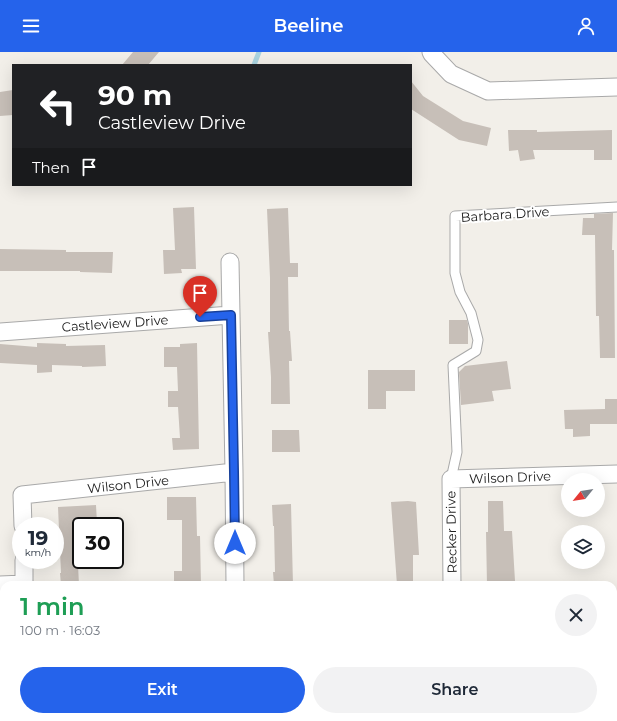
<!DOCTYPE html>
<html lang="en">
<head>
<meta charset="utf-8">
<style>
  :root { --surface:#fff; --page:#f2f2f3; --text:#1f2937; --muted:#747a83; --accent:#2563eb }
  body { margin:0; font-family:Montserrat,sans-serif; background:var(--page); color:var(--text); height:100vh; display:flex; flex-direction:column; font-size:15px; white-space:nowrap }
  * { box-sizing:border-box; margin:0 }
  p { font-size:13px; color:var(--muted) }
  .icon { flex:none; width:22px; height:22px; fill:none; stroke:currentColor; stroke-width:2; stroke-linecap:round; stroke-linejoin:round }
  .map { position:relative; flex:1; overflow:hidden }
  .drawer { position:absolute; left:0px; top:529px; width:617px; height:140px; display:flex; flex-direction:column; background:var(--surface); border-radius:12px 12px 0 0; box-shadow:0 4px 16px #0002 }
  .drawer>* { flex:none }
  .top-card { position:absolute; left:12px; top:12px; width:400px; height:122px; border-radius:0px; box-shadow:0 4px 16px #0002; background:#202124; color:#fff; overflow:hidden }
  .needle { width:26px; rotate:240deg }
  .buttons { position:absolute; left:561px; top:421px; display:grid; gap:8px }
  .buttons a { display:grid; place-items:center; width:44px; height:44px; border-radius:50%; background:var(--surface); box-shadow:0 4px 16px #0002; font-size:20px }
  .speed { position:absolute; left:12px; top:465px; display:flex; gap:8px; font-size:20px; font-weight:700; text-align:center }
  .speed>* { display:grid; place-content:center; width:52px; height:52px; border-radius:50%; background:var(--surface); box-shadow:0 4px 16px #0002; line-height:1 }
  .speed small { font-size:10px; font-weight:400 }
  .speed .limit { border:2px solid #111; border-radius:6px; background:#fff; color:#111 }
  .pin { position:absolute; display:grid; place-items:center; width:34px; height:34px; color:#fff; margin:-41px -17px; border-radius:50% 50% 50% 0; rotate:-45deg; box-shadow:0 0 4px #0007 }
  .pin .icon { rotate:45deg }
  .me { position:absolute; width:44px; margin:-22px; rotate:0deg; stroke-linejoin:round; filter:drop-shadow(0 0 3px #0008) }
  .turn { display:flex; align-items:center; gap:14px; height:84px; padding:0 20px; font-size:18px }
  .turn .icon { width:52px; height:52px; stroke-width:2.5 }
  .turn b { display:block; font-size:28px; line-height:34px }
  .then { display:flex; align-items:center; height:38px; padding:0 20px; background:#0003; gap:8px; font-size:15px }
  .round { display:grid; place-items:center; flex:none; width:42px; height:42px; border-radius:21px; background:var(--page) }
  .headline { display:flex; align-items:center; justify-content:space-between; height:68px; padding:0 20px }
  h1 { font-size:24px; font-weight:600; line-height:30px; color:#1e9e55 }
  .cta { display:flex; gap:8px; margin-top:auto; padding:8px 20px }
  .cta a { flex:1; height:46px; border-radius:24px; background:var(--accent); color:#fff; font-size:16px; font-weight:600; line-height:46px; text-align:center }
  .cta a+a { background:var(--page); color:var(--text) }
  header { display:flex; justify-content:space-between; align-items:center; height:52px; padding:0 20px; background:var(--accent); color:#fff; font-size:18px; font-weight:600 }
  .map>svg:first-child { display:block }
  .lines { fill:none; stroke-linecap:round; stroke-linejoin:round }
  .stream { stroke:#aad3df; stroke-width:5 }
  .building { fill:#c7bfb8 }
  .lane-casing { stroke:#a9a9a9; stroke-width:11 }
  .street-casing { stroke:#a9a9a9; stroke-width:19 }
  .lane { stroke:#fff; stroke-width:9 }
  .street { stroke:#fff; stroke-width:17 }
  .route-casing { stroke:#184099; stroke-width:10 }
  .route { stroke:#2563eb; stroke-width:7 }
  .labels { text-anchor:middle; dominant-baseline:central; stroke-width:4; stroke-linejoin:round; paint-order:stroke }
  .street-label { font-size:13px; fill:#222; stroke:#fff }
</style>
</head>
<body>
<header><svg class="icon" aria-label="menu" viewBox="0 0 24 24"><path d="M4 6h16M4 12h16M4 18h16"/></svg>Beeline<svg class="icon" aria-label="person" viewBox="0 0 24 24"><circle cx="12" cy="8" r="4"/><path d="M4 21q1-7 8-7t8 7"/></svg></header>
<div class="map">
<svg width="617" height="669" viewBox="0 0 617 669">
  <rect width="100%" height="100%" fill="#f2efe9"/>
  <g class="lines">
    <!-- stream -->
    <path class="stream" d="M254,13l5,-13"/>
  </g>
  <!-- building -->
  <path class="building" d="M133,0h26l-11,13h-26z
    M411,29l12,15 40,25 28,7 -4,18 -28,-6 -48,-31z
    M13,38v25l-13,1v-24z
    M508,78h29v2l75,-2v30h-18v-10h-61l2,9 -15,2 -2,-11 -9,1z
    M194,155l2,62h-15l1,4 -18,1 -1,-24h12l-2,-42z
    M288,156l2,55h8v14h-10l1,54h1l2,30h-3l1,43h-19v-27l-3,-45h2v-54l-3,-69z
    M613,161l-1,37h2l1,108h-15l-1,-42h-3l-1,-81h-13l1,-17h11v-4z
    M0,197l66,1v2h47l-1,21 -32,-1v-1h-80z
    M449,268h18l1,4v20h-19z
    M37,291l29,1v2l39,-1 1,21 -24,1v-1l-30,-1v7l-15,1v-8l-37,-2v-19l37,3z
    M197,291l2,106 -26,1 -1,-12h8l-2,-31h-10v-16h10l-1,-24h-13v-20h16v-3z
    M507,309l4,28 -19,2 2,10 -33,4 -2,-33 6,-6z
    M368,318h47v21h-29v18h-18z
    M605,347h12v25h-27v12l-17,1v-8h-8l-1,-19 41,-1z
    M272,378h27l1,22h-28z
    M167,445h29l1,39h3l1,49h-18v-1h-9v-13h8v-51h-15z
    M408,449l8,1 3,53h-6v30h-16l-6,-83z
    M488,449h15l1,30h8l3,50h-9v4h-19l-1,-53h2z
    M291,452l2,81h-19l-1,-13h2l-1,-46h-1l-1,-21z
    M96,453l1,18h-15v3l-4,1 1,38h-1l1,20h-18l-1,-12h1l-3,-66z"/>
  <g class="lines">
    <!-- lane casing -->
    <g class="lane-casing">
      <path id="lane" d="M451,427l6,-27 -4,-87 23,-14 2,-11 -7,-27 -11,-21 -5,-19v-57l162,-9"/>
    </g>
    <!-- street casing -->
    <g class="street-casing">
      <path id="street" d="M431,0l1,2 19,20 37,17 129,-4
        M230,210l4,210 1,113
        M0,280l231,-17
        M23,474l-1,-31 212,-23
        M24,508v25
        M0,533l24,-1
        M452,533l-1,-106 166,-5
        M28,665v4
        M236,665v4
        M453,665v4"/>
    </g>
    <!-- lane -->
    <use href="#lane" class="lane"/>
    <!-- street -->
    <use href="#street" class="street"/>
  </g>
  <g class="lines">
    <!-- route casing -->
    <g class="route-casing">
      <path id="route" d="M200,265l31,-2 3,157 1,71"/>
    </g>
    <!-- route -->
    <use href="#route" class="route"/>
  </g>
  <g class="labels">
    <!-- street labels -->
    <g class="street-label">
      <text transform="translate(505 162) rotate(-4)">Barbara Drive</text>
      <text transform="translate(115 271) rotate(-4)">Castleview Drive</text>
      <text transform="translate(510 425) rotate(-2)">Wilson Drive</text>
      <text transform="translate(128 432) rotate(-6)">Wilson Drive</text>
      <text transform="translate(451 480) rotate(-91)">Recker Drive</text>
    </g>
  </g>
</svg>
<div class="buttons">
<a><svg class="needle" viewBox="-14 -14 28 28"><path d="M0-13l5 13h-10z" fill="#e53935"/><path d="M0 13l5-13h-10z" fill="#747a83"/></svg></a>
<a><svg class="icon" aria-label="layers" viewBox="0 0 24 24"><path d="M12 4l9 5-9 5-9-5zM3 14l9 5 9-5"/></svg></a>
</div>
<div class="speed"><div>19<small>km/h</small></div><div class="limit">30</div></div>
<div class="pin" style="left:200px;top:265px;background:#d93025"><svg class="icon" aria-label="arrive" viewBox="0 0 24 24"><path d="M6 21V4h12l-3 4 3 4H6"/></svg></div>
<svg class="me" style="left:235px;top:491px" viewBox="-20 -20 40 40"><circle r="19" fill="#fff"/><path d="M0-13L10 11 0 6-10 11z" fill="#2563eb"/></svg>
<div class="top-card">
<div class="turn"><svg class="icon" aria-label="left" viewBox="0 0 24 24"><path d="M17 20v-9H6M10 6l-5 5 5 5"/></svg><div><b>90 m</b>Castleview Drive</div></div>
<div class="then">Then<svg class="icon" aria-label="arrive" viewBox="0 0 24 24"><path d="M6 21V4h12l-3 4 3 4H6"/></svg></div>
</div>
<section class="drawer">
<div class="headline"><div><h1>1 min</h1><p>100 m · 16:03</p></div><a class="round"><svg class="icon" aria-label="close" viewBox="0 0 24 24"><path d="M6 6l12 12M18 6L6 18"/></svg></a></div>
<div class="cta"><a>Exit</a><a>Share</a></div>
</section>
</div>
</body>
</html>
